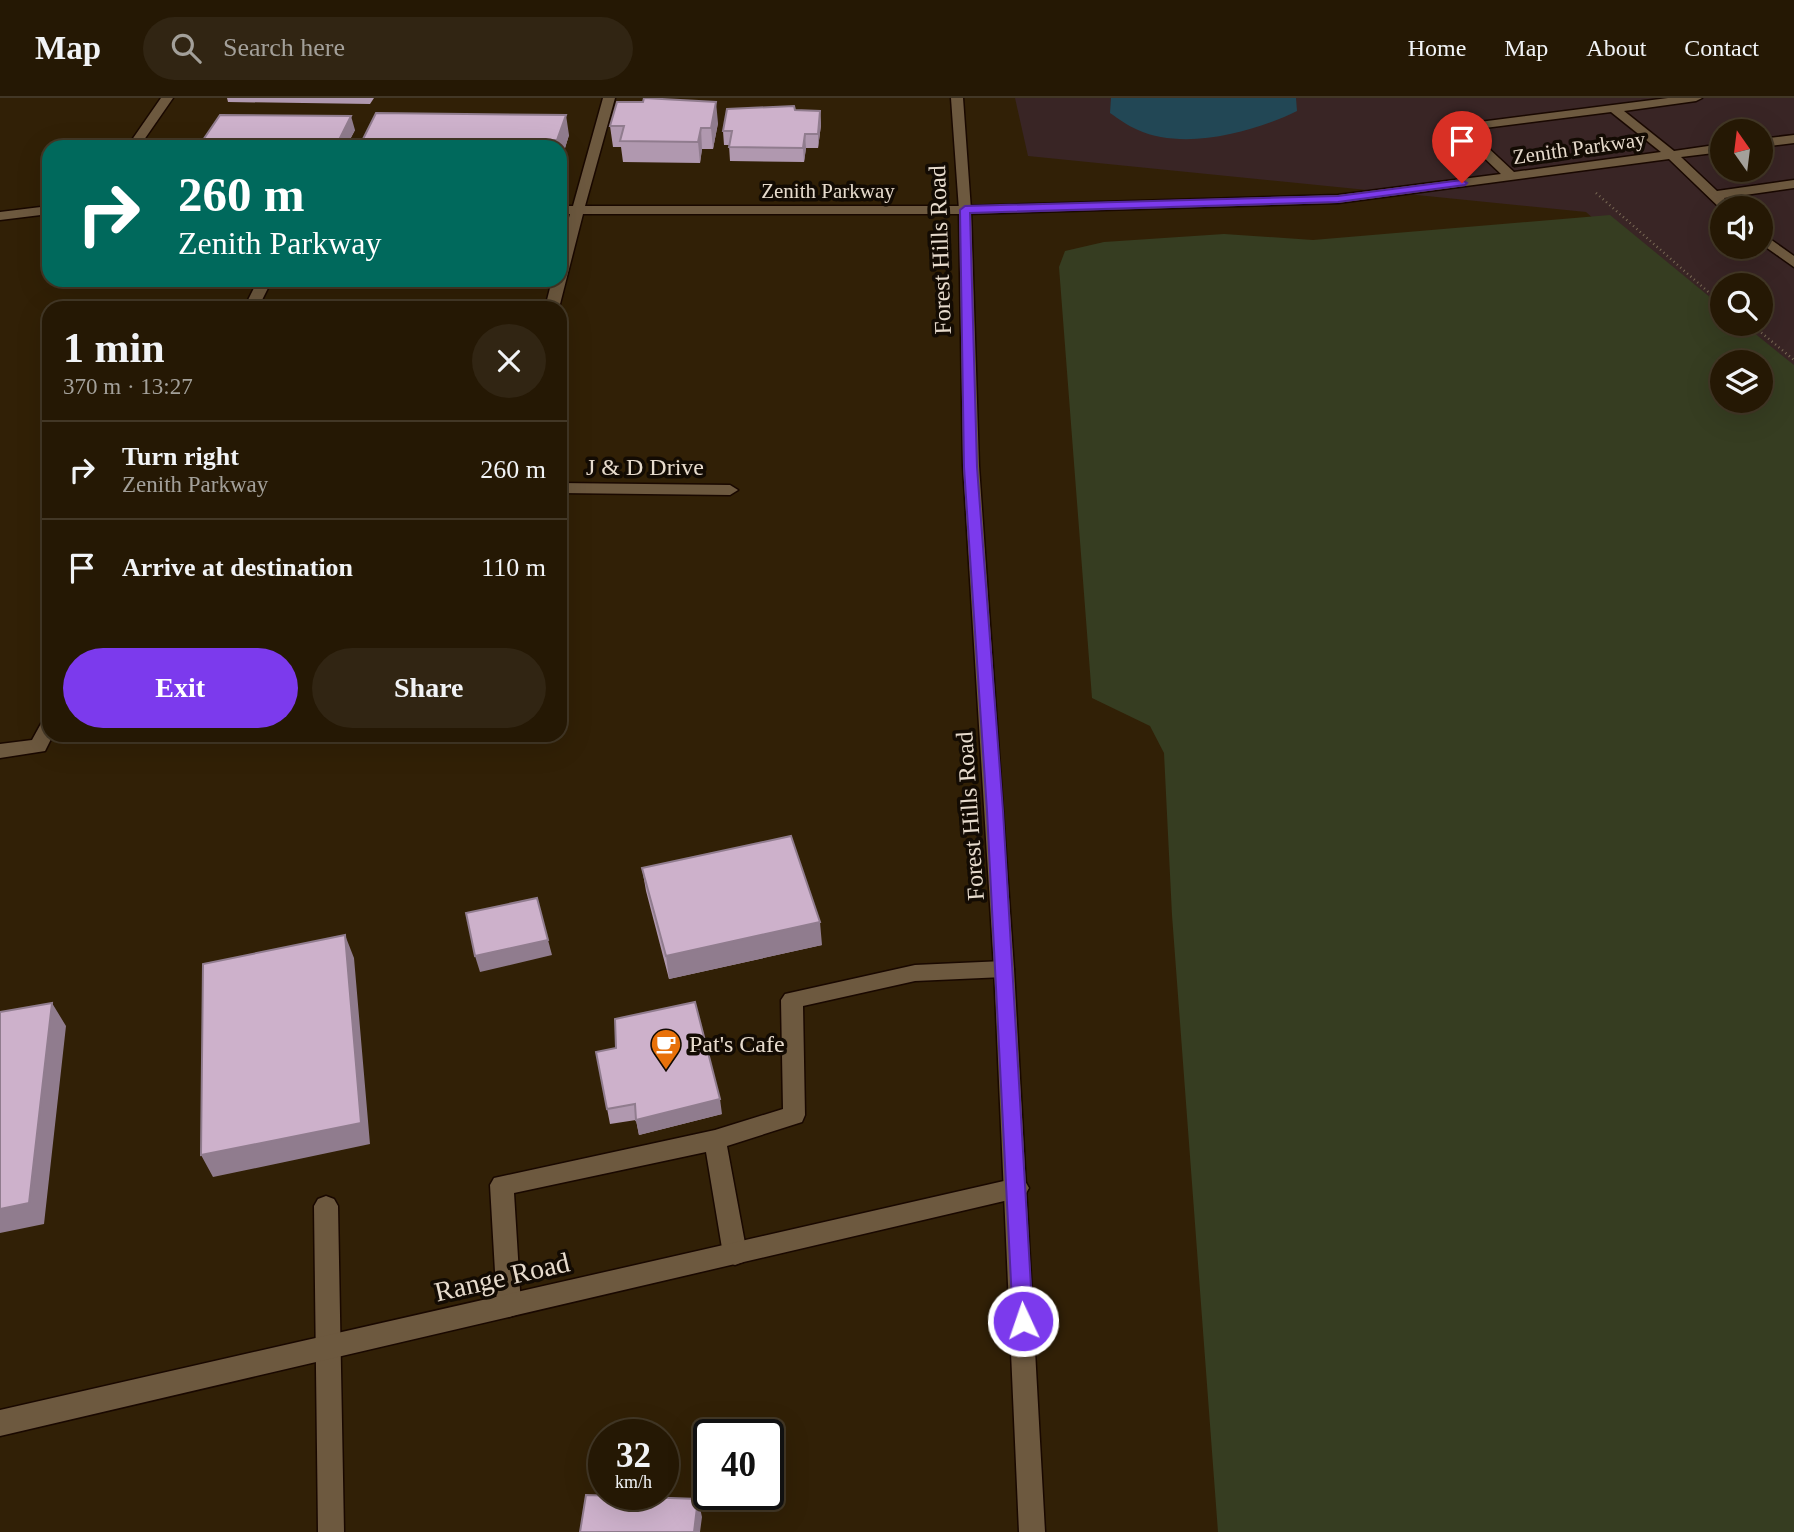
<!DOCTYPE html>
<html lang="en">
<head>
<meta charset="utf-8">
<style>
  :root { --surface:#251804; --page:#312513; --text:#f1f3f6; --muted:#a3a09a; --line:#423726; --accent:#7c3aed }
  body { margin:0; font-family:"Times New Roman",serif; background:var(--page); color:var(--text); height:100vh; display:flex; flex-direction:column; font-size:26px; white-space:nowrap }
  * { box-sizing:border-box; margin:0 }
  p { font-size:23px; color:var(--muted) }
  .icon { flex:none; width:38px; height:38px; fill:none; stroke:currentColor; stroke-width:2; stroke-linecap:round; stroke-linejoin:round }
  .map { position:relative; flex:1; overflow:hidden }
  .details { position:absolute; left:42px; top:203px; width:525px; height:441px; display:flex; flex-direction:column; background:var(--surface); border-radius:21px; box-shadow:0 7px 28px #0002,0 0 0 2px var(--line) }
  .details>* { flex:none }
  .banner { position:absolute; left:42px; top:42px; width:525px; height:147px; border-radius:21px; box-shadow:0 7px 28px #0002,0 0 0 2px var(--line); background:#00695c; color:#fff; overflow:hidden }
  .needle { width:46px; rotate:346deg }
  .fabs { position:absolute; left:1710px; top:21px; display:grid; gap:14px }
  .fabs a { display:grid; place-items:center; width:63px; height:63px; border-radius:50%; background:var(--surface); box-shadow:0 7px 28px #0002,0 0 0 2px var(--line); font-size:35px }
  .speed { position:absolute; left:588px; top:1321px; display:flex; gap:14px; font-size:35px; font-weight:700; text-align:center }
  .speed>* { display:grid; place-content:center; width:91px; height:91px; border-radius:50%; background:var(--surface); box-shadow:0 7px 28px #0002,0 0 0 2px var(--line); line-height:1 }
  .speed small { font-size:18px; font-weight:400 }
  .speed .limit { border:4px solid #111; border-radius:10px; background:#fff; color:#111 }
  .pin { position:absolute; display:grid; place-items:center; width:60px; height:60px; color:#fff; margin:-72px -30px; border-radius:50% 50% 50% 0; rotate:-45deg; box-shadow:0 0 7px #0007 }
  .pin .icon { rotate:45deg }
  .me { position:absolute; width:77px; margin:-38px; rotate:357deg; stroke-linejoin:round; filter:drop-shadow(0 0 5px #0008) }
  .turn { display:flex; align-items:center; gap:24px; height:147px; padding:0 21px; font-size:32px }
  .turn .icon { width:91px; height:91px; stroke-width:2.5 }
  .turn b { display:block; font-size:49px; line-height:60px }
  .round { display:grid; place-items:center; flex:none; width:74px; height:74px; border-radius:37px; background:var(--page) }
  .headline { display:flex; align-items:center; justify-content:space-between; height:119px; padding:0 21px }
  h1 { font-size:42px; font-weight:600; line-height:52px }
  .cta { display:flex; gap:14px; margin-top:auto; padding:14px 21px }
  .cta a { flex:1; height:80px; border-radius:42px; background:var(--accent); color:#fff; font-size:28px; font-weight:600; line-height:80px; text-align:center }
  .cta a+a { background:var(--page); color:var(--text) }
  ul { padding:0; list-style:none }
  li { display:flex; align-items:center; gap:21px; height:98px; padding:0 21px; border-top:2px solid var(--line) }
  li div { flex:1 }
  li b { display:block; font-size:26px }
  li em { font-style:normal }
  header { display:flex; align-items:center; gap:42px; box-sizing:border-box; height:98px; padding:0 35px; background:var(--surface); border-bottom:2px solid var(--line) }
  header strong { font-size:33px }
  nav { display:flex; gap:38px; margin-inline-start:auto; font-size:24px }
  .search { width:490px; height:63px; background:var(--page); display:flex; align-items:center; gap:18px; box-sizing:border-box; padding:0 24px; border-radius:38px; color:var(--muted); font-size:26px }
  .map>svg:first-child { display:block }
  .industrial { fill:#392525; fill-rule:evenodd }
  .green { fill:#363d21; fill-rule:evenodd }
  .water { fill:#224755 }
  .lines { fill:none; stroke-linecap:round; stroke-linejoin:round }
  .service-casing { stroke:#190800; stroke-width:3 }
  .minor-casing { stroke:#190800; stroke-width:3 }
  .tertiary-casing { stroke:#190800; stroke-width:3 }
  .path { stroke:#796a55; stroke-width:2.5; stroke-dasharray:1 3.5; stroke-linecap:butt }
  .service { fill:#6d593f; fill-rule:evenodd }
  .minor { fill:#6d593f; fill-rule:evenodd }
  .tertiary { fill:#6d593f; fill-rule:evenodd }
  .wall { fill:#b098af }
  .shaded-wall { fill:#907c8e }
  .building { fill:#cdb1cb; stroke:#907c8e; stroke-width:2 }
  .route { fill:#7c3aed; stroke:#51269a; stroke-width:2 }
  .labels { text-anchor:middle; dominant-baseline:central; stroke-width:7; stroke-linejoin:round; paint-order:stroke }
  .far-street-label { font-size:21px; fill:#e7dbcd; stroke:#130b03 }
  .street-label { font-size:24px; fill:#e7dbcd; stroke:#130b03 }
  .poi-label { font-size:24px; fill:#e7dbcd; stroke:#130b03; text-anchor:start }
  .near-street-label { font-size:28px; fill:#e7dbcd; stroke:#130b03 }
</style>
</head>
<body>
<header>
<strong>Map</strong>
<div class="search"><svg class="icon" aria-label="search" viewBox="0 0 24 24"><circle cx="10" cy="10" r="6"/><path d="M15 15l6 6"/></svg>Search here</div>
<nav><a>Home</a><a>Map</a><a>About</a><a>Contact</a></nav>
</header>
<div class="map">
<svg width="1794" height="1434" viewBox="0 0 1794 1434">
  <rect width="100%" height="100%" fill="#312006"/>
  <!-- industrial -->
  <path class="industrial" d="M1015,0h779v300l-34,-36h-6l-168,-150 -558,-56zM1722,33h38v39h-38zM1722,110h38v39h-38zM1722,187h38v39h-38z"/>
  <!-- green -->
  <path class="green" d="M1610,117l112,92v17h21l51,41v1167h-576l-46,-617 -8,-162 -14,-27 -58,-28 -33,-431 6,-16 39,-9 120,-8 89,6zM1722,264h38v39h-38z"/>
  <!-- water -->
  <path class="water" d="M1111,0h185l1,13c-42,21 -113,40 -159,19 -10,-4 -19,-11 -28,-17z"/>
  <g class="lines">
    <!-- service casing -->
    <g class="service-casing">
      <path id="service" d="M1668,0h34l-6,3 -72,10 50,40 48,-7v8l-41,5 36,34 77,-11v8l-70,10 9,10 -11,2 -53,-51 -331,44 -373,11 -6,-4 6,-4 373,-11 163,-21 -45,-43v-6zM1611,14l50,40 -147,20 -45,-42z
        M1794,37v8l-34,4v-8z
        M1760,134l34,24v11l-34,-24z
        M1004,863l7,2 3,6 -3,6 -7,2 -89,4 -112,25 2,109 -3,7 -75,24 20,108 -4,8 -8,3 -8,-3 -4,-8 -17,-102 -192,41 7,113 -3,8 -9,3 -9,-3 -3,-8 -7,-121 4,-7 221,-48 68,-21 -2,-109 4,-6 130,-29z
        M326,1098l8,3 4,7 6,326h-26l-4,-326 4,-7z"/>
    </g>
    <!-- minor casing -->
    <g class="minor-casing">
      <path id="minor" d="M161,0h12l-34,49h-12z
        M603,0h12l-30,108h380l6,4 -6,4h-382l-24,94h-14l7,-28h8v-29l10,-37h-10v-8h13z
        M49,108v8l-49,6v-8z
        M258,182h14l-14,28h-14z
        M560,385l170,2 8,5 -8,5 -170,-2z
        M49,620v17h4l-8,16 -45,7v-14l32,-4 11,-20z
        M1017,1080l8,3 4,7 -4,7 -8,3 -1017,238v-26z"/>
    </g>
    <!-- tertiary casing -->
    <g class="tertiary-casing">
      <path id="tertiary" d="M951,0h12l8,112 8,256 35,503 31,563h-26l-25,-563 -31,-503 -4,-256z"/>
    </g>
    <!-- path -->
    <path class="path" d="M1596,95l126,111
      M1751,226l43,36"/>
    <!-- service -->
    <use href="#service" class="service"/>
    <!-- minor -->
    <use href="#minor" class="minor"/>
    <!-- tertiary -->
    <use href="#tertiary" class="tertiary"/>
  </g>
  <!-- wall -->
  <path class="wall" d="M227,0h147l-4,6 -142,-2z
    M795,12l25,1 1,14 -3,23h-12l-2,14 -74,-1 -1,-16h-5l-1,-14z
    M718,25l-5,26h-11l-2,14 -77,-1 -2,-15h-8l-3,-21z
    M355,32l-9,17h-141l-2,-7z
    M569,37l-8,26 -1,-14h-195l-2,-8z
    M642,770l180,77 -153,34 -23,-88z
    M596,954l126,62 -83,21 -3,-15 -26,4z"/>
  <!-- shaded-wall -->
  <path class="shaded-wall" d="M716,4l2,21 -5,26 -2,-21z
    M820,13l1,14 -3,23v-14z
    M566,17l3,20 -8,26 -1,-14h-2l-1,-7z
    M351,18l4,14 -9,17h-7l-1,-5z
    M701,30l1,21 -2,14 -2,-21z
    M805,36l1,14 -2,14 -1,-14z
    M820,824l2,23 -153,34 -3,-23z
    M345,837l9,23 16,186 -157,33 -12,-22z
    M548,842l4,15 -72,17 -5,-16z
    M52,905l14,23 -22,198 -44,9v-24z
    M720,1001l2,15 -83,21 -3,-15z
    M698,1401l4,18 -2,15h-6z"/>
  <!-- building -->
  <path class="building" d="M644,0l72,4 -5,26h-10l-3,14 -78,-1 4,-15h-14l7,-24h26z
    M794,8l1,4 25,1 -2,23h-13l-2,14 -74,-1 3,-16h-9l4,-22z
    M376,15l190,2 -9,25 -194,-1z
    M220,17l131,1 -13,26 -135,-2z
    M791,738l29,86 -154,34 -24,-88z
    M537,800l11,42 -73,16 -9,-43z
    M345,837l16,188 -160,32 2,-191z
    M695,904l25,97 -84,21 -1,-16 -28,5 -11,-57 20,-4 -1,-29z
    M52,905l-23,200 -29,6v-197z
    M586,1397l112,4 -4,33h-114z"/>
  <!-- route -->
  <path class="route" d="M1462,82l5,3 -2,2 -127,17 -368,11 7,254 26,344 30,510 -3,6 -7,3 -7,-3 -3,-6 -26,-510 -23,-344 -4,-257 5,-4 373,-10z"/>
  <!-- icons -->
  <defs>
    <g id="cafe-pin" transform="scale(1.575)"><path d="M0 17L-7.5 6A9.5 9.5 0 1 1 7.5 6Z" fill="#e8710a" stroke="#130b03"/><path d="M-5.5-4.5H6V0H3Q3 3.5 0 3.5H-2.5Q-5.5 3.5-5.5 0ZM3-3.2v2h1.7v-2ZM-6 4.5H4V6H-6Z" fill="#fff"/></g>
  </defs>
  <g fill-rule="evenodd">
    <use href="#cafe-pin" x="666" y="946"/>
  </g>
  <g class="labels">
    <!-- far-street labels -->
    <g class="far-street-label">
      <text transform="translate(1579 50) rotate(-8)">Zenith Parkway</text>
      <text x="828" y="93">Zenith Parkway</text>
    </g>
    <!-- street labels -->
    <g class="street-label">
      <text transform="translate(940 152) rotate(-92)">Forest Hills Road</text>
      <text x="645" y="369">J &amp; D Drive</text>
      <text transform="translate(970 718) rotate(-94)">Forest Hills Road</text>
    </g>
    <!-- poi labels -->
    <g class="poi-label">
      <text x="689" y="946">Pat's Cafe</text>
    </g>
    <!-- near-street labels -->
    <g class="near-street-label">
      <text transform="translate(502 1179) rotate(-13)">Range Road</text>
    </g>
  </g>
</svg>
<div class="fabs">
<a><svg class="needle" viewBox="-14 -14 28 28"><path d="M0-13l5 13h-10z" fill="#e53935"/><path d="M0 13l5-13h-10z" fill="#a3a09a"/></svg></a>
<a><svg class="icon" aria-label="sound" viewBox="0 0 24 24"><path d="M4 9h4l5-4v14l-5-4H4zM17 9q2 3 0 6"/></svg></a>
<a><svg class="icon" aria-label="search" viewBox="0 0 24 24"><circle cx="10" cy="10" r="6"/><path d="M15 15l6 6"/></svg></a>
<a><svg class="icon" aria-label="layers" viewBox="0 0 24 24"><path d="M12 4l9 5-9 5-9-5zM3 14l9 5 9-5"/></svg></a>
</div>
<div class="speed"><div>32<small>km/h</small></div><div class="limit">40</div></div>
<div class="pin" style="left:1462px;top:85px;background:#d93025"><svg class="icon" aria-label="arrive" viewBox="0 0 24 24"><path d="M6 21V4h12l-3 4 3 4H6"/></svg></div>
<svg class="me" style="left:1023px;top:1223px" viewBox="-20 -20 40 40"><circle r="17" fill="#7c3aed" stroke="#fff" stroke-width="3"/><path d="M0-11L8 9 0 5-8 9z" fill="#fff"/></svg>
<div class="banner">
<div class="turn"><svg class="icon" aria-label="right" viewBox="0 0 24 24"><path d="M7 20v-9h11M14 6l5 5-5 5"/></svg><div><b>260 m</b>Zenith Parkway</div></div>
</div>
<section class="details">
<div class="headline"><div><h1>1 min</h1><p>370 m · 13:27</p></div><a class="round"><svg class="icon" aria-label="close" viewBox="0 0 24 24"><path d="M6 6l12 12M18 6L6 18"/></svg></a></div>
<ul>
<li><svg class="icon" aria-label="right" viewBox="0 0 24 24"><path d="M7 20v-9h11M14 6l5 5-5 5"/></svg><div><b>Turn right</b><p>Zenith Parkway</p></div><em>260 m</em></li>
<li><svg class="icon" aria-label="arrive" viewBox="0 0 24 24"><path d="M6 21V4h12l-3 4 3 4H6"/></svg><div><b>Arrive at destination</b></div><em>110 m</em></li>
</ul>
<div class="cta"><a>Exit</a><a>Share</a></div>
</section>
</div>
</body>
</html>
